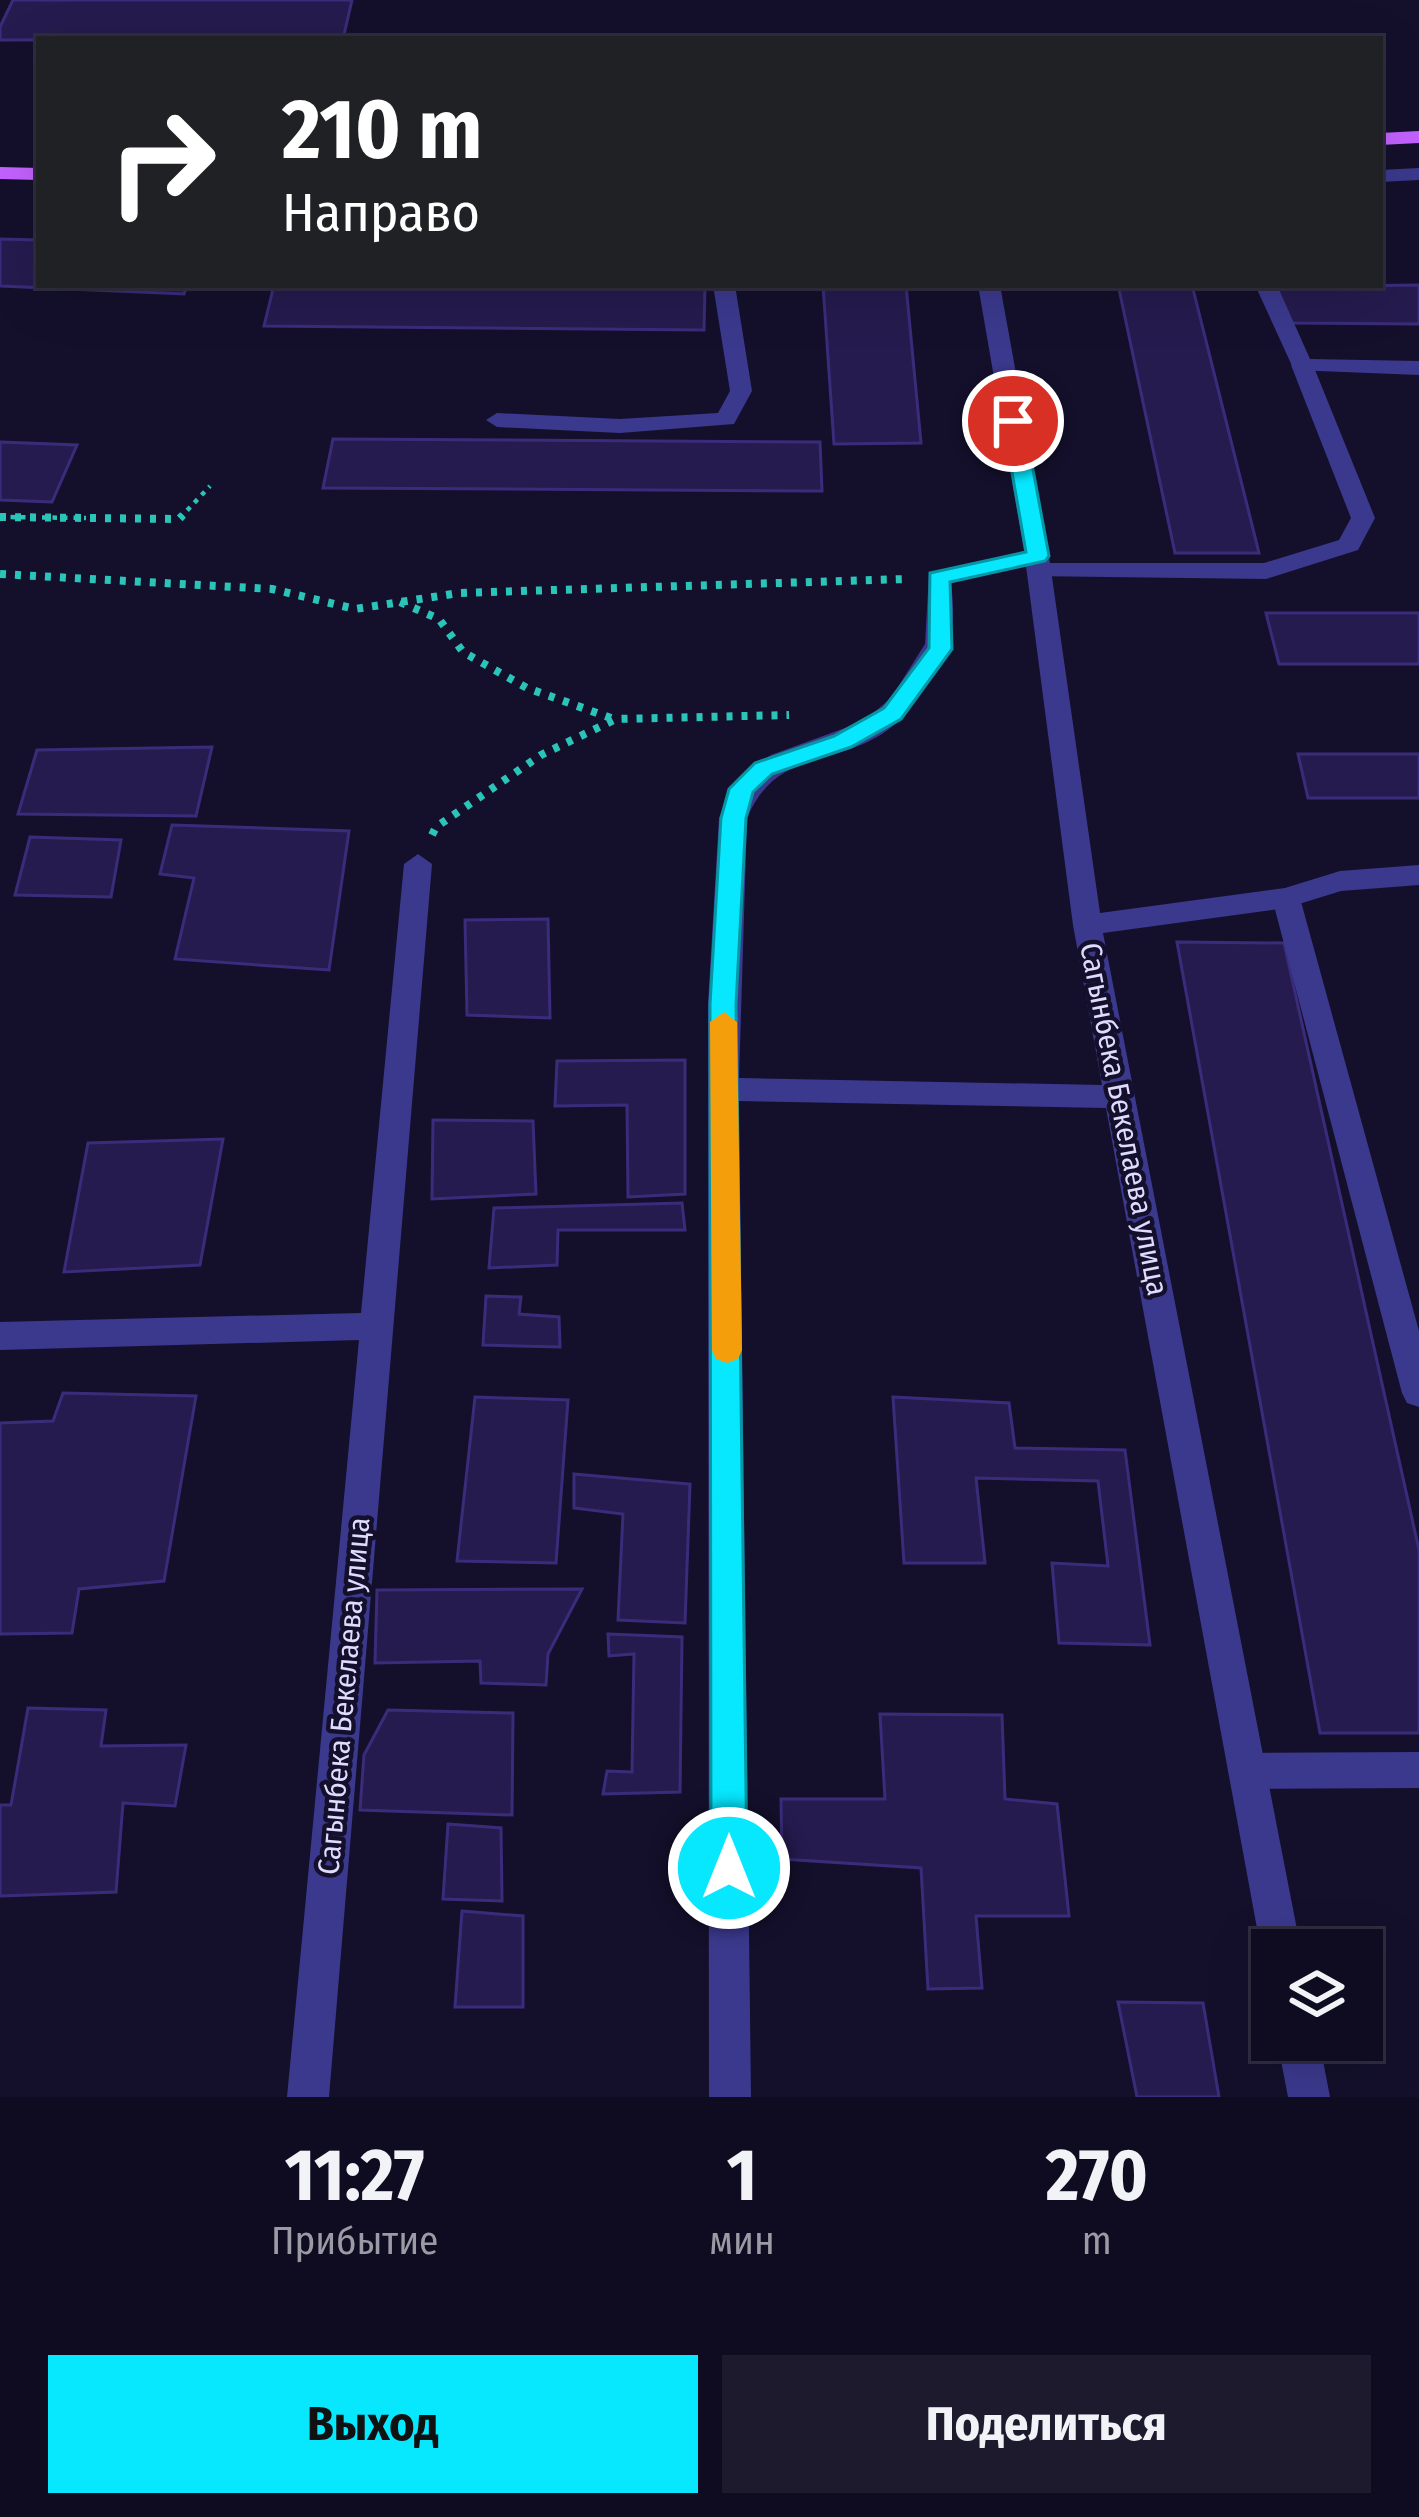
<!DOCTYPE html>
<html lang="ru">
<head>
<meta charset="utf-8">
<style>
  :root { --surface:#0f0c21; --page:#1d1a2e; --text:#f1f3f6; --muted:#9b9ba5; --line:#2f2c3f; --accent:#07e8ff }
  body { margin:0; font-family:"Fira Sans Condensed",sans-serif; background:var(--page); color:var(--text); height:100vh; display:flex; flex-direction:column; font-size:45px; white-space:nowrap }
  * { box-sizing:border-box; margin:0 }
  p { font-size:39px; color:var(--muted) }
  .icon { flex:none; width:66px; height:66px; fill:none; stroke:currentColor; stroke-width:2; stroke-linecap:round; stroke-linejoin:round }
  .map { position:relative; height:2097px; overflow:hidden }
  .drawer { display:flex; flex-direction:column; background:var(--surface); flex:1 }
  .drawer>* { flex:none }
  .hud { position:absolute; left:36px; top:36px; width:1347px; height:252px; border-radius:0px; box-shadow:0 12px 48px #0002,0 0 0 3px var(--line); background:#202124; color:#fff; overflow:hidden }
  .tools { position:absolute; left:1251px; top:1929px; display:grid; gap:24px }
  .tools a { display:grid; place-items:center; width:132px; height:132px; border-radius:0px; background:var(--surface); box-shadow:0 12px 48px #0002,0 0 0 3px var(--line); font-size:60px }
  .pin { position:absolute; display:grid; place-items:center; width:102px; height:102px; color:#fff; margin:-51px; border:6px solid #fff; border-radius:50%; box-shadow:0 3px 12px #0007 }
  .me { position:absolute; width:132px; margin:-66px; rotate:0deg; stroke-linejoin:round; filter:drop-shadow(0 0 9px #0008) }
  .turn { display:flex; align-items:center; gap:42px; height:252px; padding:0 48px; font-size:54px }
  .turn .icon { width:156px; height:156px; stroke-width:2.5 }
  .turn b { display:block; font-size:84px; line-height:102px }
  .eta { display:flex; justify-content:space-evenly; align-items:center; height:204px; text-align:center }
  .eta b { font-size:72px; font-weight:700; line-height:84px }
  .cta { display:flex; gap:24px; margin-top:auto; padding:24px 48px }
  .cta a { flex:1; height:138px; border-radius:0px; background:var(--accent); color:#111; font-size:48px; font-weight:700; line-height:138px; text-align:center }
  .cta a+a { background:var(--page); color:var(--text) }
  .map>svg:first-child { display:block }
  .building { fill:#251b4e; stroke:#3b2c7b; stroke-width:3 }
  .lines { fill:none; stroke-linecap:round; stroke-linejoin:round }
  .path-far1 { stroke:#2ac4b9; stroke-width:4.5; stroke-dasharray:4.5 6; stroke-linecap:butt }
  .path { stroke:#2ac4b9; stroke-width:8; stroke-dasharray:6 9; stroke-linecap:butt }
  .lane { fill:#3b398d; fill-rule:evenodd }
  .street { fill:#3b398d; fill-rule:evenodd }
  .primary { fill:#c362ff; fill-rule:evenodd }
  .route { fill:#07e8ff; stroke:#0597a6; stroke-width:3 }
  .slow { fill:#f59e0b }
  .labels { text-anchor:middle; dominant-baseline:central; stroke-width:9; stroke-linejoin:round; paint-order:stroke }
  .street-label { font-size:30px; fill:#dfdbff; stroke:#14102c }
</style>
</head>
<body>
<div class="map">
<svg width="1419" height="2097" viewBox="0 0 1419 2097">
  <rect width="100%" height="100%" fill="#14102c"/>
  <!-- building -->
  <path class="building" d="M13,0h339l-9,39 -343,1v-13z
    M0,239l39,1v45h148l-3,9 -184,-8z
    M274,285h431l-1,45 -440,-4z
    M823,285h83l15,158 -87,1z
    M1057,285h152l1,4h-152z
    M1419,285v39l-127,-1 -21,-36z
    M1119,289h74l66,264h-84z
    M333,439l487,3 2,49 -499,-3z
    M0,442l77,3 -25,57 -52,-2z
    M1266,613h153v51h-140z
    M212,747l-16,69 -178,-2 19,-64z
    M1298,754h121v44h-111z
    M172,825l177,6 -20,139 -154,-11 19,-81 -34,-4z
    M30,837l91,3 -10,57 -96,-2z
    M548,919l2,99 -83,-3 -2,-95z
    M1177,942l107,1 135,607v183h-99z
    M685,1060v134l-57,3 -1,-92 -72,1 2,-45z
    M433,1120l100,1 3,73 -104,5z
    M223,1139l-23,126 -136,7 24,-129z
    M682,1203l3,27h-127l-1,35 -68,3 5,-60z
    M486,1296l35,1 -2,17 40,3 1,30 -77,-2z
    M63,1393l133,3 -32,185 -85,8 -7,44 -72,1v-211l53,-2z
    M475,1397l93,3 -12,163 -99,-2z
    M893,1397l116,6 6,45 110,2 25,195 -91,-2 -7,-80 56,3 -10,-85 -122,-3 9,85h-81z
    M574,1474l116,10 -5,139 -67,-3 5,-106 -49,-6z
    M582,1589l-34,65 -2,31 -65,-2 -1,-22 -105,2 2,-73z
    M608,1634l74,3 -2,155 -77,2 4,-23 25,1 2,-118 -25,2z
    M28,1708l78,2 -5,36 85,-1 -11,61 -52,-3 -7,89 -116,4v-91h11z
    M388,1710l125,3 -1,102 -152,-5 4,-55z
    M880,1714l122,1 3,84 52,5 12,112h-93l6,72 -54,1 -7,-121 -139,-9 -1,-60h104z
    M448,1824l53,4 1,73 -59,-2z
    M462,1911l61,5v91h-68z
    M1118,2002l85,1 16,94h-82z"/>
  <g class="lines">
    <!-- path-far1 -->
    <path class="path-far1" d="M0,517l86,1
      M180,518l30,-32"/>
    <!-- path -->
    <path class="path" d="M0,517l179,2 4,-4
      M0,574l272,15 83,20 104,-16 447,-14
      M400,602l39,17 24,33 64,36 87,31
      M432,835l4,-8 105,-72 75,-36 173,-4"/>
    <!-- lane -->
    <path class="lane" d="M1302,358l11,7 62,153 -17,32 -92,29 -236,-3 -3,-5 3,-5 9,-3h225l75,-23 12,-22 -60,-153z
      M1286,888l14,10 119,433v76l-12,-4 -5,-10 -130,-495z
      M1419,1752v36l-172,1 -13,-5 -6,-13 6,-13 13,-5z"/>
    <!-- street -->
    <path class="street" d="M1419,168v12l-39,2v-12z
      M713,285h22l17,106 -18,33 -114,9 -123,-6 -11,-7 11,-7 123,6 98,-6 12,-22z
      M978,285h22l49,271 51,357 185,-25 55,-17 79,-6v20l-78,6 -55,17 -183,25 198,1017h-29v16l-11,-16 -155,-842 -367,-7 12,996h-42l-1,-1093 11,-186 16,-33 16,-18 20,-12 93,-34 27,-23 34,-54 4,-71 95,-22zM1026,566l47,359 29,160 -363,-7 8,-260c29,-68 82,-51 135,-84 22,-14 34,-34 49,-55 22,-32 25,-58 20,-96z
      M1255,285h22l33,74 109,2v14l-125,-5z
      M418,854l14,10 -103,1233h-42l72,-757 -359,10v-28l361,-9 43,-449z
      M1277,2040h42l11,57h-42z"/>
    <!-- primary -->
    <path class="primary" d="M1419,131v12l-39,2v-12z
      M0,167l39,1v12l-39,-1z"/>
  </g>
  <!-- route -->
  <path class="route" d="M1013,414l11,7 25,135 -4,5 -95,21 2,67 -51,70 -50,28 -79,27 -19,18 -7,26 -10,186 11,864 -5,12 -13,5 -13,-5 -5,-12 -1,-864 11,-186 8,-29 26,-26 79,-27 50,-28 45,-60 1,-75 96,-21 -23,-131z"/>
  <!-- slow -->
  <path class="slow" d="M724,1012l13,10 5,328 -4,9 -11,4 -11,-4 -4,-9 -2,-328z"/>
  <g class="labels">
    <!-- street labels -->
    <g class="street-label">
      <text transform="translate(1124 1119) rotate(79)">Сагынбека Бекелаева улица</text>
      <text transform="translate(344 1696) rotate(-85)">Сагынбека Бекелаева улица</text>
    </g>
  </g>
</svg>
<div class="tools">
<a><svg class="icon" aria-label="layers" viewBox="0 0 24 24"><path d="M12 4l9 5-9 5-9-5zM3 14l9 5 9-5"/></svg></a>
</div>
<div class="pin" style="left:1013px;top:421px;background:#d93025"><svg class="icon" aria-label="arrive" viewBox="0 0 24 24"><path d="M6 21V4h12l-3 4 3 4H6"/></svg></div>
<svg class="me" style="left:729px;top:1868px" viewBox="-20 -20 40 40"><circle r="17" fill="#07e8ff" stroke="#fff" stroke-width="3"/><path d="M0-11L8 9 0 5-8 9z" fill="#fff"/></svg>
<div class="hud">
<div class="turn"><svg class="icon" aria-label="right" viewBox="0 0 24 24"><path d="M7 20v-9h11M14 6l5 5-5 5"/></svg><div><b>210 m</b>Направо</div></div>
</div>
</div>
<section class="drawer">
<div class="eta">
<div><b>11:27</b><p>Прибытие</p></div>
<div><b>1</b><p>мин</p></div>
<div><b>270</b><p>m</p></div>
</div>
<div class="cta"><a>Выход</a><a>Поделиться</a></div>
</section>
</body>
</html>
